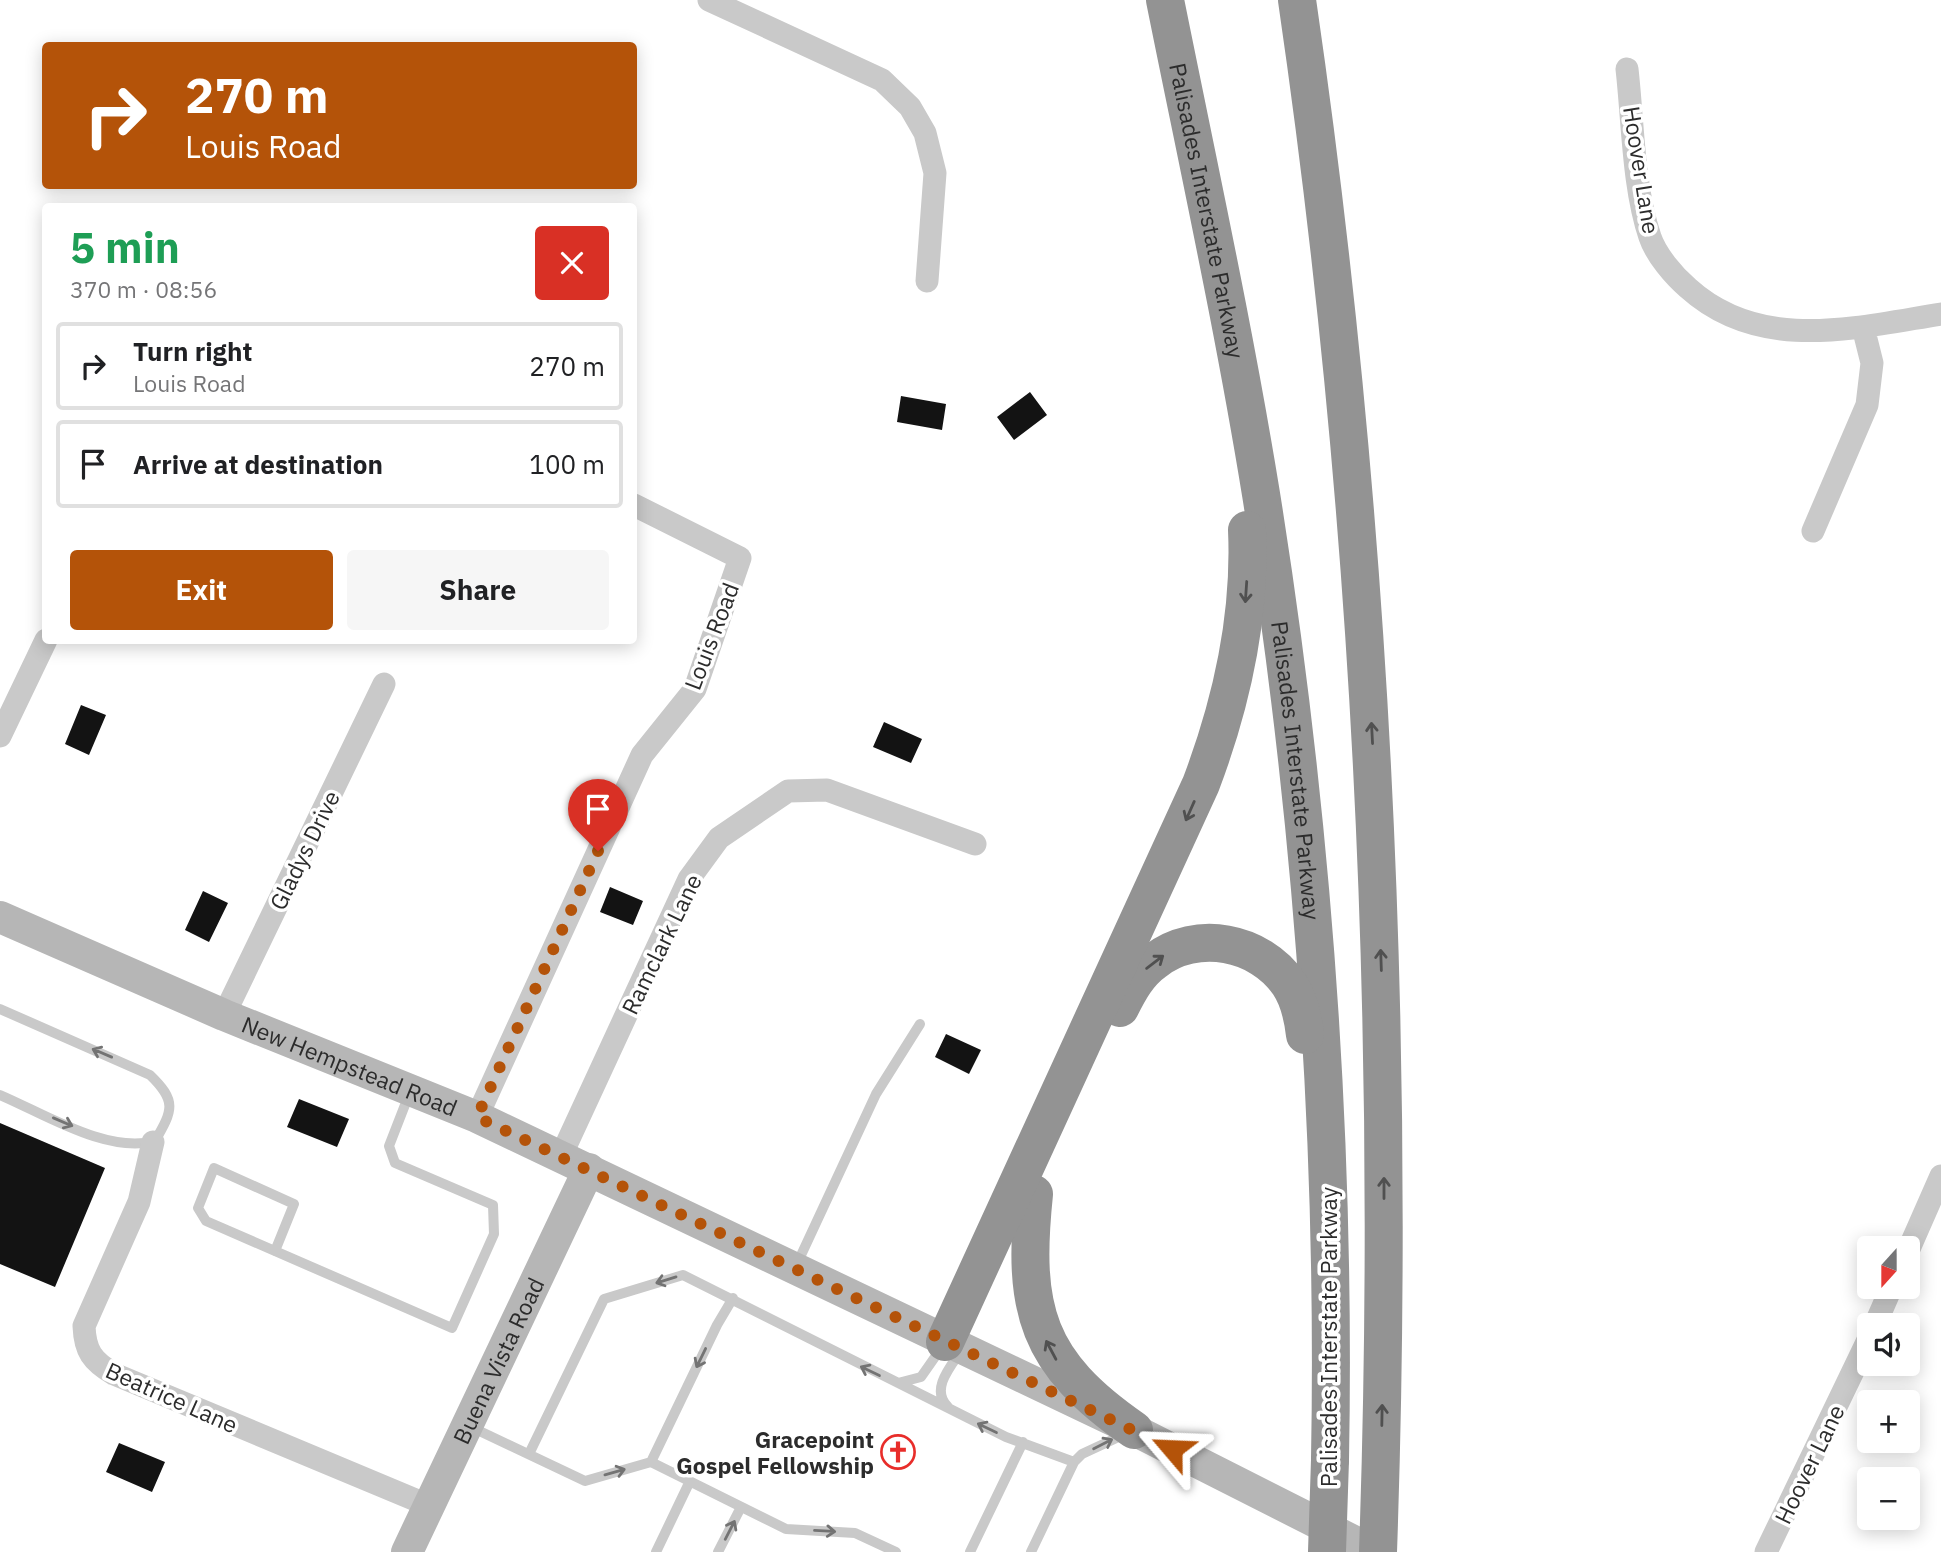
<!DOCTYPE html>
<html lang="en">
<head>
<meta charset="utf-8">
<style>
  :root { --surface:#fff; --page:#f6f6f6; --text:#202124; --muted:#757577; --line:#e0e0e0; --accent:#b45309 }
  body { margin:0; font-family:"IBM Plex Sans",sans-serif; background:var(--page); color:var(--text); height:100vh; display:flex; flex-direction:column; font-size:26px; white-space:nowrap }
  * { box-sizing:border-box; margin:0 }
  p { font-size:23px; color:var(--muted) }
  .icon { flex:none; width:38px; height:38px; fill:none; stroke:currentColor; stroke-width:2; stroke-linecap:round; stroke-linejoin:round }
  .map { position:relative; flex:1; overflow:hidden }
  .details { position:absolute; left:42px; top:203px; width:595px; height:441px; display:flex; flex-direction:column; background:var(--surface); border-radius:7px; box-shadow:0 4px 18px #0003 }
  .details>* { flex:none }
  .top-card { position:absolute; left:42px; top:42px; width:595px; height:147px; border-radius:7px; box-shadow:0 4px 18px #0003; background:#b45309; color:#fff; overflow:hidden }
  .needle { width:46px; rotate:201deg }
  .tools { position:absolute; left:1857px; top:1236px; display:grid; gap:14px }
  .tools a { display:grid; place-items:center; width:63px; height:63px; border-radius:7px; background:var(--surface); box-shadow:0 4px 18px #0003; font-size:35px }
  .pin { position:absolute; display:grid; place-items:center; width:60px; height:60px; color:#fff; margin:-72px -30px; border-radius:50% 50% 50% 0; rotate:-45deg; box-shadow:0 0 7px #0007 }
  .pin .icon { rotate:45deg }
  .me { position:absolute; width:77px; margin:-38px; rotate:296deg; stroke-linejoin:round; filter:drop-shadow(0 0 5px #0008) }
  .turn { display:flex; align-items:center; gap:24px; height:147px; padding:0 28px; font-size:32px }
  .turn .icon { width:91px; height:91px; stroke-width:2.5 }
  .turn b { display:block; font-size:49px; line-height:60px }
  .round { display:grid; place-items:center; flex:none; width:74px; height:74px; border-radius:7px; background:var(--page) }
  .overview { display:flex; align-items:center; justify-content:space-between; height:119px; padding:0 28px }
  h1 { font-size:42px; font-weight:700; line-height:52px; color:#1e9e55 }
  .button { display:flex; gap:14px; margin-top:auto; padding:14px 28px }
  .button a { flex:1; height:80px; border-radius:7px; background:var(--accent); color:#fff; font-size:28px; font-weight:700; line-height:80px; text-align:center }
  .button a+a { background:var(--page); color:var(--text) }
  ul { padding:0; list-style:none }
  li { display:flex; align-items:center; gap:21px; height:88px; margin:0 14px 10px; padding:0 14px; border:4px solid var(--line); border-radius:7px }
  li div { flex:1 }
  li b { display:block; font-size:26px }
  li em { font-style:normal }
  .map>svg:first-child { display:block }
  .building { fill:#131313 }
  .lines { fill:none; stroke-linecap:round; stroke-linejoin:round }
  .lane { stroke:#c9c9c9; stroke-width:10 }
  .street { stroke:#c9c9c9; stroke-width:23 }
  .secondary { stroke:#b6b6b6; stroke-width:32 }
  .highway { stroke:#939393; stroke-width:38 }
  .highway-bridge { stroke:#939393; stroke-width:38 }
  .oneway { stroke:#505050 }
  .oneway2 { stroke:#737373 }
  .route { stroke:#b45309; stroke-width:12; stroke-dasharray:0 21.6 }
  .labels { text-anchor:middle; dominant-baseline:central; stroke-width:7; stroke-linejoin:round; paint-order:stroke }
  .street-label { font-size:23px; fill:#2c2c2c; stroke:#fff }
  .poi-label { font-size:23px; font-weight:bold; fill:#2c2c2c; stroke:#fff; text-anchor:end }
</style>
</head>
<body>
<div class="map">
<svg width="1941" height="1552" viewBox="0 0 1941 1552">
  <rect width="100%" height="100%" fill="#fff"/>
  <!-- building -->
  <path class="building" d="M1030,392l17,23 -33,25 -17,-23z
    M901,396l45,8 -4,26 -45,-8z
    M81,705l25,10 -17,40 -24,-11z
    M884,722l38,17 -11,24 -38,-16z
    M610,887l33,14 -10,24 -33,-13z
    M203,891l25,12 -19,39 -24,-12z
    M946,1034l35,16 -12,24 -34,-17z
    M299,1099l50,20 -12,28 -50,-20z
    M0,1123l105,45 -50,119 -55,-23z
    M119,1443l46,19 -13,30 -46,-20z"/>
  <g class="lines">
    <!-- lane -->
    <path class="lane" d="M0,1009l150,66c27,26 23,35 5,66 -48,13 -110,-27 -155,-46
      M275,1251l19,-47 -80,-36 -16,40 8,13 246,107 42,-94 -1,-29 -98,-42 -6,-17 21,-54
      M796,1266l80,-172 44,-70
      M898,1383l23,-6 21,-30
      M948,1407c-18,-17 2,-40 13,-56
      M471,1427l114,54 66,-19 135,67 69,4 41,19
      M529,1454l75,-155 79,-24 323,162 68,25
      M651,1462l66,-137 16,-27
      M656,1552l34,-71
      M718,1552l23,-45
      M970,1552l53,-110
      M1031,1552l43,-90 8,-8 43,-20"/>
    <!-- street -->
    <path class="street" d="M709,0l173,80 28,27 15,26 10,40 -8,108
      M1627,69c6,53 6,118 23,168 6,18 24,39 38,51 72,65 166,40 253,26
      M1813,531l54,-126 5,-42 -9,-36
      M0,736l46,-96
      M224,1015l160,-331
      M477,1117l165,-362 53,-66 45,-131 -106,-53
      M153,1142l-14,60 -55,124c1,25 8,35 30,48l316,132
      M561,1156l128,-277 30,-41 69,-47 39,-1 148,54
      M1908,1251l33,-75
      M1875,1325l17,-39
      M1766,1552l103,-214"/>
    <!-- secondary -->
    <g class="secondary">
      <path id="s1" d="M0,917l224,98 253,102 657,313 241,122"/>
      <path id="s2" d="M407,1552l182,-383"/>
    </g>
    <!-- highway -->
    <g class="highway">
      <path id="s3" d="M1165,0c33,164 69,328 96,494 51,319 75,643 69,966"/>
      <path d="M1297,0c75,514 99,1033 81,1552"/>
      <path d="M1120,1008c9,-18 18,-35 35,-47 41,-32 105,-20 134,23 10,15 14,33 16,51"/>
      <path d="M1034,1194c-12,116 2,168 100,236"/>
      <path d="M945,1342l256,-558c31,-82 50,-166 46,-254"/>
    </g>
    <!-- highway-bridge -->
    <path class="highway-bridge" d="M1327,1552l3,-92"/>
  </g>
  <!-- one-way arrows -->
  <defs><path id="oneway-shaft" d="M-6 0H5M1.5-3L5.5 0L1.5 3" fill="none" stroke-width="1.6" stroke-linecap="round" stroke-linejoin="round" transform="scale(1.75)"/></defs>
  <g class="oneway">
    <use href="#oneway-shaft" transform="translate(1246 592) rotate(94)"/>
    <use href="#oneway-shaft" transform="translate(1372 733) rotate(-93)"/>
    <use href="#oneway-shaft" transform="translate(1190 811) rotate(114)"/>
    <use href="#oneway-shaft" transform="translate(1381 960) rotate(-92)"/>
    <use href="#oneway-shaft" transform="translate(1155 962) rotate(-37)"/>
    <use href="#oneway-shaft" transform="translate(1384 1188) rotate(-90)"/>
    <use href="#oneway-shaft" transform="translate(1051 1350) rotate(-118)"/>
    <use href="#oneway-shaft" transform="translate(1382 1415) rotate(-89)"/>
  </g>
  <g class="oneway2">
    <use href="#oneway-shaft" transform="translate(102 1053) rotate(-157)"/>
    <use href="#oneway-shaft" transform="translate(63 1122) rotate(23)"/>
    <use href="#oneway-shaft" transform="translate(666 1280) rotate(163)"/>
    <use href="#oneway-shaft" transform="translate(701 1358) rotate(116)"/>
    <use href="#oneway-shaft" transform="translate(870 1371) rotate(-154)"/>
    <use href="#oneway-shaft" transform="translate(987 1428) rotate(-154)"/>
    <use href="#oneway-shaft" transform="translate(1103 1444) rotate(-27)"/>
    <use href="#oneway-shaft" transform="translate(615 1472) rotate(-16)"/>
    <use href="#oneway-shaft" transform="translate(730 1530) rotate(-63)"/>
    <use href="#oneway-shaft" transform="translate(825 1531) rotate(3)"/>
  </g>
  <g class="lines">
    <!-- route -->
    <path class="route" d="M598,851l-121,266 695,332"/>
  </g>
  <!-- icons -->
  <defs>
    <g id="church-ring" transform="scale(1.75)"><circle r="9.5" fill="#fff" stroke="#e82d2a" stroke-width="1.5"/><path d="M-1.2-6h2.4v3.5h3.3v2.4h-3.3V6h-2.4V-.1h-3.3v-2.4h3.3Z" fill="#e82d2a"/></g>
  </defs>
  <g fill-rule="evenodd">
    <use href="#church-ring" x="898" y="1452"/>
  </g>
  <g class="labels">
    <!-- street labels -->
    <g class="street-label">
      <text transform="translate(1642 170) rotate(81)">Hoover Lane</text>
      <text stroke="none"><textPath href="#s3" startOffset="215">Palisades Interstate Parkway</textPath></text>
      <text transform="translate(711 636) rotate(-69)">Louis Road</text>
      <text stroke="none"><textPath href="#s3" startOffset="782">Palisades Interstate Parkway</textPath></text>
      <text transform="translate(304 850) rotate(-64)">Gladys Drive</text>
      <text transform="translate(661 944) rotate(-64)">Ramclark Lane</text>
      <text stroke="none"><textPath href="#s1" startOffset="380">New Hempstead Road</textPath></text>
      <text transform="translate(1328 1337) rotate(-90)">Palisades Interstate Parkway</text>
      <text stroke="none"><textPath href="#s2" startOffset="212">Buena Vista Road</textPath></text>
      <text transform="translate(172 1397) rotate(24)">Beatrice Lane</text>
      <text transform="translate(1809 1464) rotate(-64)">Hoover Lane</text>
    </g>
    <!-- poi labels -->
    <g class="poi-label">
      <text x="874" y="1439">Gracepoint<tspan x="874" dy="26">Gospel Fellowship</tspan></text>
    </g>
  </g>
</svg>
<div class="tools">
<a><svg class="needle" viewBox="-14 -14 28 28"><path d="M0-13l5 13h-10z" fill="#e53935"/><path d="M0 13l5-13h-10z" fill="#757577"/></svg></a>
<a><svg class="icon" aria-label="sound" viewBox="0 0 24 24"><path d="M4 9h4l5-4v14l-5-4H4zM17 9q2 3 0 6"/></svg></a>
<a>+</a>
<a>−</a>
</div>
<div class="pin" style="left:598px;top:851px;background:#d93025"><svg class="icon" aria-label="arrive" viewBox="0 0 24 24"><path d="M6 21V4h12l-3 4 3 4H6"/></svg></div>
<svg class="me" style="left:1172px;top:1449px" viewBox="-20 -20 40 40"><path d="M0-17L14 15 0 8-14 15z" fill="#b45309" stroke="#fff" stroke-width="4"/></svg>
<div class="top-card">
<div class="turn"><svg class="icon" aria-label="right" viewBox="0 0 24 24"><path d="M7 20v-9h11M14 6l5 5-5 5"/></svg><div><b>270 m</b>Louis Road</div></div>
</div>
<section class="details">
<div class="overview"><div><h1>5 min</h1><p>370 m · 08:56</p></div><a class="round" style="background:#d93025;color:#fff"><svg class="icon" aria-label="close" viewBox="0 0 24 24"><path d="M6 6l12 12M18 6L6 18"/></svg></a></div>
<ul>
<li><svg class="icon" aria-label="right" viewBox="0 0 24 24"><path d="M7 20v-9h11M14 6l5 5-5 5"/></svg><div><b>Turn right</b><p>Louis Road</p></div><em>270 m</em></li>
<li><svg class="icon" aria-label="arrive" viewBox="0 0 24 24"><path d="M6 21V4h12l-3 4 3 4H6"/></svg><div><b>Arrive at destination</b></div><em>100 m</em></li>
</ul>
<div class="button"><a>Exit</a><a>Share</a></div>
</section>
</div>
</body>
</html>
